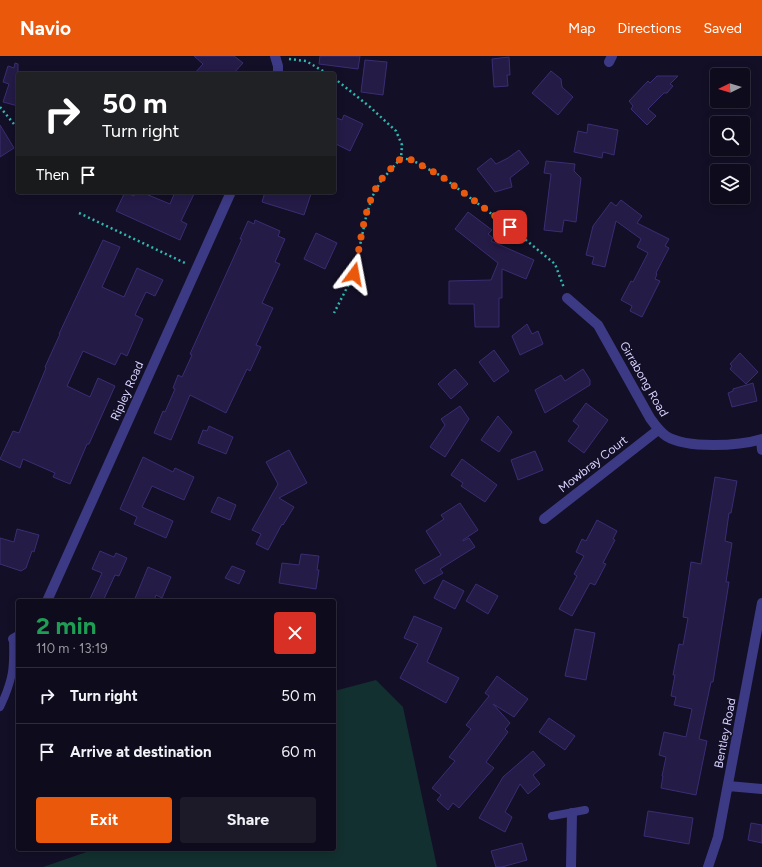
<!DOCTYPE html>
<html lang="en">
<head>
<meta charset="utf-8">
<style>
  :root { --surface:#0e0b1c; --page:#1c1929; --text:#f1f3f6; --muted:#9b9ba3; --line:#2e2b3b; --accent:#ea580c }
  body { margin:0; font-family:Figtree,sans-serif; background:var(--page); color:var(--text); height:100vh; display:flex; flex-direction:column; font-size:15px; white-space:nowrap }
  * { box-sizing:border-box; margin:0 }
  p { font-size:13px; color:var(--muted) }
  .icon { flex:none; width:22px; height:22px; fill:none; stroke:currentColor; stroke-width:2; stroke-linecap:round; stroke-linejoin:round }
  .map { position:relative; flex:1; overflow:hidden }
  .panel { position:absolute; left:16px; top:543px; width:320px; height:252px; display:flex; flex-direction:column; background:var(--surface); border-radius:4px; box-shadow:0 2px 10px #0003,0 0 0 1px var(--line) }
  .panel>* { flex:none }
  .banner { position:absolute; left:16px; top:16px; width:320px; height:122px; border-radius:4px; box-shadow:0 2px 10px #0003,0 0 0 1px var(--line); background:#202124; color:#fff; overflow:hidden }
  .needle { width:26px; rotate:265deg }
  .controls { position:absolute; left:710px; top:12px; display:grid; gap:8px }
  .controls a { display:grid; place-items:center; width:40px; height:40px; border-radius:4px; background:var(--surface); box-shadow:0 2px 10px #0003,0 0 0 1px var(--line); font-size:20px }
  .pin { position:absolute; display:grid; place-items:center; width:34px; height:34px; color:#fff; margin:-17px; border-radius:8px; box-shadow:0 2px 6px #0006 }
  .me { position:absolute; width:44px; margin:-22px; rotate:13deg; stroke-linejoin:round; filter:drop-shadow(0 0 3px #0008) }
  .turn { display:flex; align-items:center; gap:14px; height:84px; padding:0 20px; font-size:18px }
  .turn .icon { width:52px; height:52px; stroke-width:2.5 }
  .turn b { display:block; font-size:28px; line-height:34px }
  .then { display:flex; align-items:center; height:38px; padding:0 20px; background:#0003; gap:8px; font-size:15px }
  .round { display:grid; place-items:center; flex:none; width:42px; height:42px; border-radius:4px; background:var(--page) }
  .head { display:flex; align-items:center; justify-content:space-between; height:68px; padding:0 20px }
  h1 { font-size:24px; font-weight:700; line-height:30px; color:#1e9e55 }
  .action { display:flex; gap:8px; margin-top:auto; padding:8px 20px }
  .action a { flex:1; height:46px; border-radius:4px; background:var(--accent); color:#fff; font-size:16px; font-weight:700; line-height:46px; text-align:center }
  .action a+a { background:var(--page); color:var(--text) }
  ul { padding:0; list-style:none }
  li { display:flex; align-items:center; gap:12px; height:56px; padding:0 20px; border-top:1px solid var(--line) }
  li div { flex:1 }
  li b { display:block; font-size:15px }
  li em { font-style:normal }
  header { display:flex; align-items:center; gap:24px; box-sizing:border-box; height:56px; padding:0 20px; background:var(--accent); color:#fff }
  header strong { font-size:19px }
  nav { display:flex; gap:22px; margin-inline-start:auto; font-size:14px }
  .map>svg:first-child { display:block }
  .green { fill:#12302f }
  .building { fill:#241b47; stroke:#3b2d73 }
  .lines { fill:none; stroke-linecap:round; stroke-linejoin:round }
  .path { stroke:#2fb8b0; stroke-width:2.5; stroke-dasharray:2 3; stroke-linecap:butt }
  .service { stroke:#3d3a85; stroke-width:8 }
  .minor { stroke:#3d3a85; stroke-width:10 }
  .route { stroke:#ea580c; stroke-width:7; stroke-dasharray:0 12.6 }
  .labels { text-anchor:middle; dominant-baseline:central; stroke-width:3; stroke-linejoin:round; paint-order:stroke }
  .street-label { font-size:12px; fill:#d9d4ff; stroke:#130f26 }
</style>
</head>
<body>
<header>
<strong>Navio</strong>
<nav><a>Map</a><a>Directions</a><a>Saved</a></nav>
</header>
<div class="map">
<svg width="762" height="811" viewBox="0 0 762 811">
  <rect width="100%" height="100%" fill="#130f26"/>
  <!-- green -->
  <path class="green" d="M376,624l27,27 34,160h-394l52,-18h239v-158z"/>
  <!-- building -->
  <path class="building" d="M194,0h40l9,7 -10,11h-39l9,-10z
    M320,0h40l-2,13 -39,-5z
    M509,1l1,18h-3l1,11 -14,1 -2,-28z
    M365,4l22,2 -4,33 -22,-3z
    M15,7l3,1v42l-15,-4 6,-18 -6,-2 5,-16 6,2z
    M551,15l10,8 1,8 11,10 -15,18 -26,-22z
    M657,20h21l-8,8 3,2 -6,7h-3l-16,16 8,7 -9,9 -16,-16 2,-3 -4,-5 19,-20 2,2z
    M344,59l19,9 -13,27 -16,-8v-26l8,3z
    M588,68l30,6 -4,25 -11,-3 -1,6 -28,-6 4,-21 9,2z
    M0,69l14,23 -14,9z
    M519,94l10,13 -19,15 2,9 -17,5 -18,-23 14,-11 5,6 12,-6z
    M546,105l29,3 -1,7 7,7 -5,44 -12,-2 -2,12 -18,-2 7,-56 -7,-1z
    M125,136l9,4 2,-4h5l29,12 5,-12h20l-14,29 6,3 -7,16 -64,-29z
    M265,136h38l8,2 -7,21 -42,-13z
    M621,144l21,16 -5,7 32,16 -4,7 4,2 -13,25 1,1 -2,5 5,2 -18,36 -12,-6 2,-5 -11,-6 10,-19 2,1 15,-29 -11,-6 4,-8 -25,-18 -11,46 -13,-3 2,-7 -8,-2 7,-29 18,-24 5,4z
    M468,156l24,18 -4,4 5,4 -2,3 43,19 -8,19 -24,-10v29h-3v29h-24l-1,-23h-25v-23l42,-1 7,-17 -43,-34z
    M255,164l25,11 -2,5 7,3 -10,23 5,2 -18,39 11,5 -17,37 5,2 -11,24 -3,-2 -21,44 -36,-18 -19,45 -17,-7 9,-22 2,1 10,-23 -2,-1 5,-13 4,2 10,-22 -2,-1 52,-115h-2l8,-18 6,3z
    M316,177l21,10 -12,26 -21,-10z
    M103,184l17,7 -18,40 22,10 13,-29 26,12 -8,16 -9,-4 -11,23 8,4 -16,37 -6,-3 -6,12 -32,-14 -16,35 23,11 8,-19 17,8 -26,58h-2l-17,40 -17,-7 2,-4 -32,-14 -3,9 -20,-9 13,-28 6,2 27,-65 -1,-1 15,-33h-1z
    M527,268l5,10 6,-3 5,13 -23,11 -8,-19z
    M494,294l15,21 -15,11 -15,-20z
    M740,297l18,19 -12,12 -16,-15 2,-3 -2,-2z
    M455,313l13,15 -17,15 -13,-15z
    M583,313l7,11v5l-45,28 -10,-23 26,-15 4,6z
    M753,327l4,18 -25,6 -4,-14 5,-2v-2z
    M586,347l22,17 -24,33 -16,-12 11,-15 -6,-5z
    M460,350l9,13 -24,38 -15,-10 15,-22 -4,-6z
    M498,360l14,16 -13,20 -18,-12z
    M209,370l24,11 -7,17 -28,-11 5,-13 4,1z
    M289,394l18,33 -28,15 15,9 -11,18 -1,-1 -14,26 -12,-6 5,-10 -9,-4 26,-46 -12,-22z
    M535,395l8,19 -25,10 -7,-20z
    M143,401l30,15 2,-4 19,9 -10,23 -32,-14 -10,21 31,14 -7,17 -32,-14 3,-7 -17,-8z
    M462,403l35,26 -12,17 -24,-16 2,-3 -12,-8z
    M715,421l22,4 -6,32h-2l-4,28 7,2 -6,39h3l-16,100h-2l-12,57 8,2 -11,54 -35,-7 2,-12h-1l4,-19 -7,-2 5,-23 22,5 6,-28 -18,-4 2,-8 -5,-1 4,-21h-2l6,-31 4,1 5,-27 -5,-1 8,-55 10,2z
    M218,441l18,8 -6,15 -19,-8z
    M460,447l18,27 -15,10v1l6,-3 6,9 -35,22 3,4 -19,11 -9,-14 26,-15 -15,-24 18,-12 -3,-4z
    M597,464l20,11 -4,8 2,1 -12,23 3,1 -11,21 -5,-2 -18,33 -13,-7 18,-33 -3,-2 10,-18 -8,-4 6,-13 4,2z
    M17,473l22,6 -5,17 -2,-1 -6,17 -5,3 -21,-7v-26l14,4z
    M100,495l14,6 2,-4 11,5 -8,18 -4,-1 -12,26h-14l13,-28 -10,-4z
    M301,498l18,2 -2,14h2l-3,19 -37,-6 3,-20 17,2z
    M232,510l13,5 -6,13 -14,-6z
    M148,511l23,10 -9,21 -6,-3 -2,6h-20z
    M443,524l21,11 -9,18 -21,-11z
    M476,528l22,12 -10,18 -22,-13z
    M414,560l28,12 -15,34 32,16 -13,25 -46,-25 18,-34 -14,-6z
    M575,573l20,4 -9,47 -21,-4z
    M497,620l31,23 -14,18 -21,-13 17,19 -5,6 3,3 -22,30 8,6 -35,40 -6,-5 -5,7 -11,-10 4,-5 -9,-7 23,-27 -6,-4 22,-28 -5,-4 23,-29 -4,-3z
    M549,662l26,18 -10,14 -26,-18z
    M533,695l12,14 -12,10 7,9 -12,10 -8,-10 -15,28 7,5 -7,15 -26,-14 24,-41z
    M648,755l45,7 -4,26 -45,-8z
    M751,767l11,2v18l-14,-3z
    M522,787l5,17 -25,7h-6l-5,-16z"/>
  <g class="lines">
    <!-- path -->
    <path class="path" d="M289,3l17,2 22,13
      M334,22l36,29 26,24 6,14 -1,13 -20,23 -9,16 -6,20 -12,57 -20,39
      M0,51l18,22
      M401,102l11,2 29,16 80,60 34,28 9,24
      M79,157l106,50"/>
    <!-- service -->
    <path class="service" d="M0,651c13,-27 14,-39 13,-68
      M552,760l33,-6"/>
    <!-- minor -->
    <path class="minor" d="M275,0l3,10v8
      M609,6l3,-6
      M567,242l31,27 52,93c5,7 9,13 16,18 21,13 73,10 96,3
      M761,384l1,10
      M544,463l114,-89
      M47,545l184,-409
      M13,583l5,-3
      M728,730l34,3
      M571,811l1,-54
      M708,811l10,-30 44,-234"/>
  </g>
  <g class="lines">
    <!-- route -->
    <path class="route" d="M354,218c7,-31 9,-66 26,-93 6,-8 14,-15 21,-23l11,2 29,16 69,51"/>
  </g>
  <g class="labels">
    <!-- street labels -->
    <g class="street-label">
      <text transform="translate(644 323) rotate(60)">Girrabong Road</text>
      <text transform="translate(127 335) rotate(-66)">Ripley Road</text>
      <text transform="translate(593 408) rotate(-38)">Mowbray Court</text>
      <text transform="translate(725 677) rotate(-79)">Bentley Road</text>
    </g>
  </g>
</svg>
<div class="controls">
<a><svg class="needle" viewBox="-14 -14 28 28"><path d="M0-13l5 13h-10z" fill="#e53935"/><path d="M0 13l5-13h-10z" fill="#9b9ba3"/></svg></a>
<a><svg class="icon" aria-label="search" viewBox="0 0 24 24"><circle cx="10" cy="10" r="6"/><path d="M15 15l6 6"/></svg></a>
<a><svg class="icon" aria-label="layers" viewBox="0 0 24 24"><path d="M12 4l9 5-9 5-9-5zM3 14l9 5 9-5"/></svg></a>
</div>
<div class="pin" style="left:510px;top:171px;background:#d93025"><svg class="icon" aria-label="arrive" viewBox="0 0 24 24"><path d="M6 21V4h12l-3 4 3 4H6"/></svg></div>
<svg class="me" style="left:354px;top:218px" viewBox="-20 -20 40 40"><path d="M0-17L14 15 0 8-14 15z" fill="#ea580c" stroke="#fff" stroke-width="4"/></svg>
<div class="banner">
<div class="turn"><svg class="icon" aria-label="right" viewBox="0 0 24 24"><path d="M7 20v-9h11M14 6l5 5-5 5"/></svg><div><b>50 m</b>Turn right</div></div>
<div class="then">Then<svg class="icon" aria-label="arrive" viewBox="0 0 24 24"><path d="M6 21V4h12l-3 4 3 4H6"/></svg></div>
</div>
<section class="panel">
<div class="head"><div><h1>2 min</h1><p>110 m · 13:19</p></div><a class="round" style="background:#d93025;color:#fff"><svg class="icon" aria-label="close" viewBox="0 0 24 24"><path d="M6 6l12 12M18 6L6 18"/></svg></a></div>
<ul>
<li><svg class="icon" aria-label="right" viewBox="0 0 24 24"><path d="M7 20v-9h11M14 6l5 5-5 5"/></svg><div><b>Turn right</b></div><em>50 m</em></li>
<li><svg class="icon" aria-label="arrive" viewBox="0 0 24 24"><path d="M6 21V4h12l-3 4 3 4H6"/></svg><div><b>Arrive at destination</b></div><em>60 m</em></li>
</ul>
<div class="action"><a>Exit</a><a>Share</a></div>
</section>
</div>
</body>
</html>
